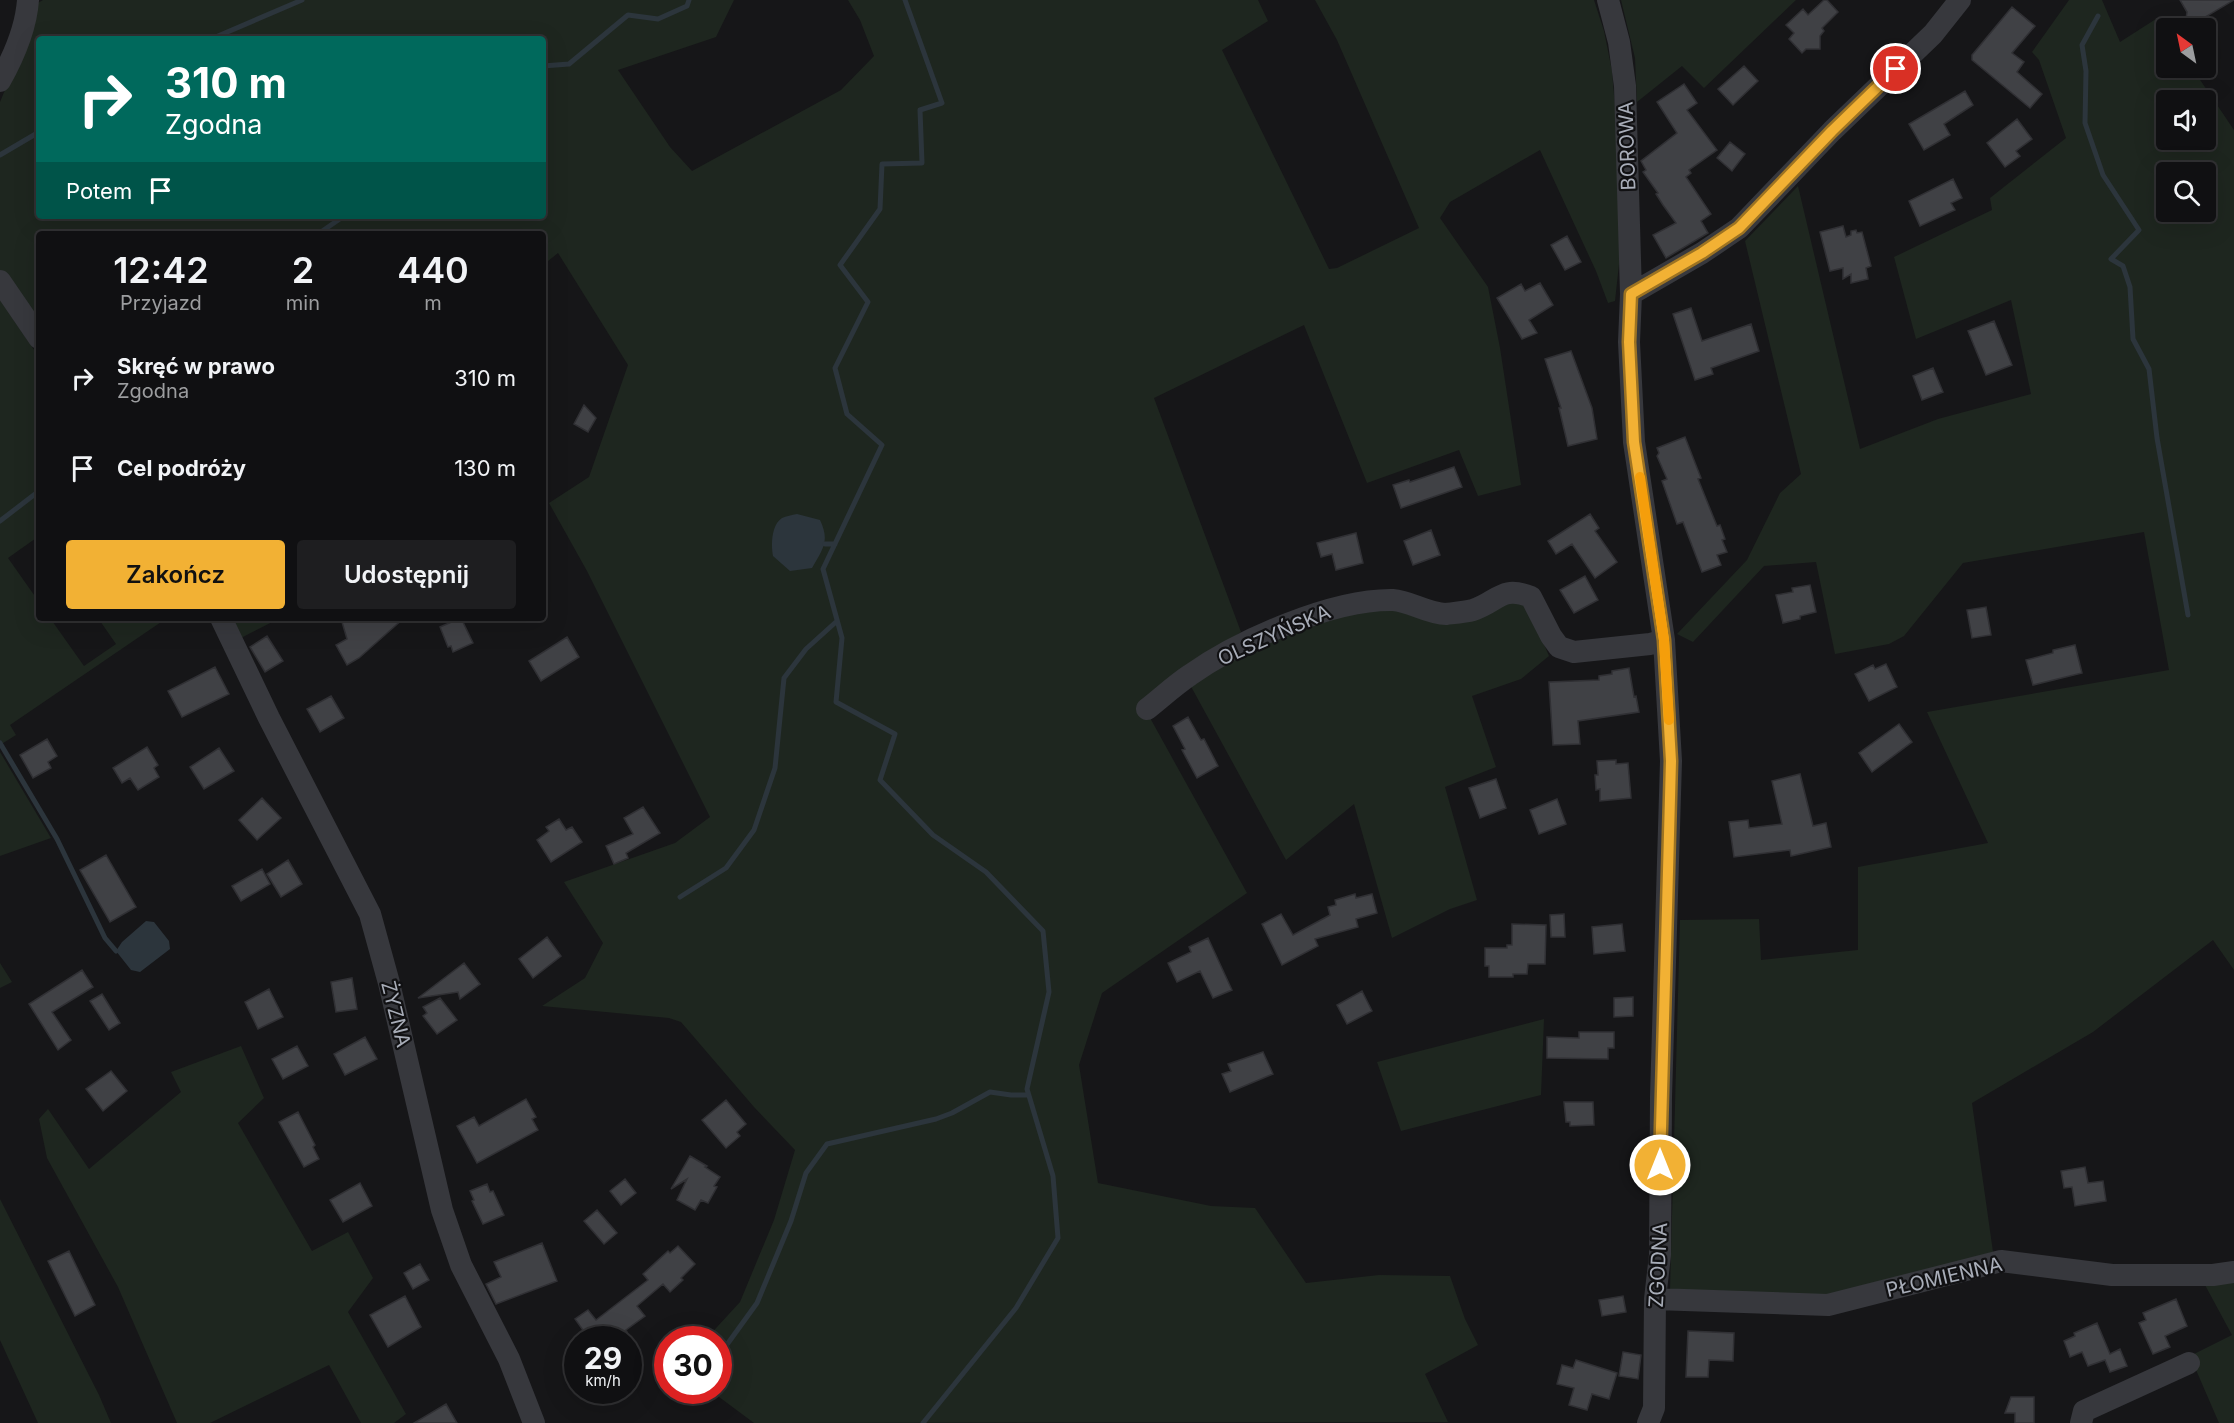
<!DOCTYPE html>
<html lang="pl">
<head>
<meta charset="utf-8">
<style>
  :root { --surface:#101012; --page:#1e1e20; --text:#f1f3f6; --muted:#9c9d9f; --line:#303032; --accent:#f2b134 }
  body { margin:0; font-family:Inter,sans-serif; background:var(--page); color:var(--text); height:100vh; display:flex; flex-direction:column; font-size:22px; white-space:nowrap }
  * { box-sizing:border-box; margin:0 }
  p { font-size:20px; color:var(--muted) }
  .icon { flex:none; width:33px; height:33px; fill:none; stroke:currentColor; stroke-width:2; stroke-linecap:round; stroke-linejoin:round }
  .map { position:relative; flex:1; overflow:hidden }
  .drawer { position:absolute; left:36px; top:231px; width:510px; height:390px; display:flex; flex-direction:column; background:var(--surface); border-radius:6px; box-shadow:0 6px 24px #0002,0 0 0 2px var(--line) }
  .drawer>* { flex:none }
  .hud { position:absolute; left:36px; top:36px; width:510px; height:183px; border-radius:6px; box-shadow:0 6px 24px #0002,0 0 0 2px var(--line); background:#00695c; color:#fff; overflow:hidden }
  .needle { width:39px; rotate:327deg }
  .buttons { position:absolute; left:2156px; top:18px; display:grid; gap:12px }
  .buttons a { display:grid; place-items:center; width:60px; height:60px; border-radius:6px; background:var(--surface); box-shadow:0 6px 24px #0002,0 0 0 2px var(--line); font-size:30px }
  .speed { position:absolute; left:564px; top:1326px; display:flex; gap:12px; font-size:30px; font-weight:700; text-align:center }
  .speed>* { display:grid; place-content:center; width:78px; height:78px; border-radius:50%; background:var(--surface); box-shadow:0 6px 24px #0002,0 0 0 2px var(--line); line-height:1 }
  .speed small { font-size:15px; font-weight:400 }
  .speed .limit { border:9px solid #d22; background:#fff; color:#111 }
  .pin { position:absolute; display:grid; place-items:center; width:51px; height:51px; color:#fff; margin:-26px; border:3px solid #fff; border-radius:50%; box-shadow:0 2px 6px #0007 }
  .me { position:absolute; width:66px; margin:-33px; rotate:0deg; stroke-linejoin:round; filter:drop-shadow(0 0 4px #0008) }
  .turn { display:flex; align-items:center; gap:21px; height:126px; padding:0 30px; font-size:27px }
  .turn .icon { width:78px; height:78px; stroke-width:2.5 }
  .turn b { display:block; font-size:42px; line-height:51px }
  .then { display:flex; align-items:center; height:57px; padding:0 30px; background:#0003; gap:12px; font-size:22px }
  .eta { display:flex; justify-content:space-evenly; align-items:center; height:102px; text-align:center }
  .eta b { font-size:36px; font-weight:600; line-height:42px }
  .primary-button { display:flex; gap:12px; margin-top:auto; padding:12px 30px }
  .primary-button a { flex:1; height:69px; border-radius:6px; background:var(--accent); color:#111; font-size:24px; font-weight:600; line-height:69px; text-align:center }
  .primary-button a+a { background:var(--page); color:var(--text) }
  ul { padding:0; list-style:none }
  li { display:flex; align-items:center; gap:18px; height:90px; padding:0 30px }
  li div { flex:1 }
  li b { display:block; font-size:22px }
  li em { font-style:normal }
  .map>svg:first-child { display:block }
  .green { fill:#1e261f; fill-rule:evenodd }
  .water { fill:#2c353c }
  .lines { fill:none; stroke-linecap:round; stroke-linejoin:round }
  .stream { stroke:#2c353c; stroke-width:5 }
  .building { fill:#404145; stroke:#303034; stroke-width:1.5 }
  .street { stroke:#37383d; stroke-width:22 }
  .route-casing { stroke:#9d7322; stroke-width:15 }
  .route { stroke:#f2b134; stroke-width:10 }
  .slow { stroke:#f59e0b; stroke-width:10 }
  .labels { text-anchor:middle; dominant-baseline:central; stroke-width:4.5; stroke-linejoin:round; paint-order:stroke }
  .street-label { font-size:20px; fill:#a8adb8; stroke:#111113 }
</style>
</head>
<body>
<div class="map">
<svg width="2234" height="1423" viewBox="0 0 2234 1423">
  <rect width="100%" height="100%" fill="#161618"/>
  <!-- green -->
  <path class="green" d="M43,0h691l-18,37 -98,33 52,77 22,24 149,-81 33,-34 -14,-36 -12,-20h410l10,21 -46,29 107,219 8,-1 82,-40 -82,-188 -22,-40h279l10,31 8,40 4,48 4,136 -5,46 -7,2 -12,-32 -56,-121 -90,52 -10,16 48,69 12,61 21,137 -43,11 -19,-46 -92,33 -63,-158 -150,73 87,234 -64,45 -33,30 103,186 -145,100 -23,72 19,118 113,23 44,2 51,75 73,-8 71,1 15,43 13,26 -53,29 23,48 -694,1 -43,-32 7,-1v-50l-12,-1 34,-37 34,-82 21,-70 -41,-43 -73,-85 -12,-4 -127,-12 43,-28 18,-35 -39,-61 111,-39 35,-26 -123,-246 -38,-68 40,-26 39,-112 -70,-112 -15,12v-31h-504v94l-39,-57v-169l30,-73 6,-25zM39,39h504v177h-504z
    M1621,0h175l-92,88 -22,-22 -45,36 -2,-44z
    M2069,0h33l18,42 39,-25 7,11v40h26l42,62v840l-21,-30 -120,92 -121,71 21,149 -145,41 -39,4 -139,-7 10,-370 79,-1 2,41 97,-10v-83l130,-24 -61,-131 242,-42 -25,-138 -181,31 -59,73 -15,8 -54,10 -19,-92 -52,4 -71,76 -16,-8 70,-74 33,-67 21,-19 -56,-233 53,-55 62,263 78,-30 93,-25 -20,-94 -95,39 -22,-82 98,-47 -2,-12 76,-60 -27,-78 -7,-8zM2166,100h39v40h-39zM2166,172h39v40h-39z
    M0,300l39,57v179l-31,22 31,44v16h11l34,48 32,-22 -18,-26h69l-157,107 6,10 -16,10z
    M1512,596l15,8 22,52 -28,23 -49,17 24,71 -51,20 32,113 -27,9 -58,29 -38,-134 -68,56 -98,-179 63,-37 134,-40 59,17z
    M230,618h50l-41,21z
    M0,752l51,86 -51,18z
    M0,963l12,19 -12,6z
    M1544,1019l-3,76 -140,36 -24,-69z
    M241,1046l23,52 -26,25 74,128 36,-19 25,46 -25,34 58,102 -12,9h-33l-32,-58 -119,58h-33l-59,-136 -71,-129 -8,-39 9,-10 41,60 92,-77 -10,-20z
    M0,1199l99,196 12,28h-73l-38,-83z
    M2234,1278v145h-15l-29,-67 42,-21 -27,-50z"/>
  <!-- water -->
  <path class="water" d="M797,514l23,6c10,21 3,29 -8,48l-22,3 -17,-15c-2,-10 -2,-31 9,-38 4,-2 10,-3 15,-4z
    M146,921l8,1 15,19 1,8 -30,23 -9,-2 -15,-19 6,-9z"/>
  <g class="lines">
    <!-- stream -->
    <path class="stream" d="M905,0l37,103 -22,7 2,53 -40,1 -2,45 -40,56 28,37 -33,66 12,46 35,31 -59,124 19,69 -6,64 59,32 -15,46 53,55 53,37 57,59 6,61 -22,97 26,87 5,62 -42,70 -93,115
      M2098,16l-16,29 4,26 -1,52 18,52 36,55 -28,29 12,7 7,21 3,52 16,30 8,69 31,177
      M211,39l91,-39
      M543,66l26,-2 59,-49 30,4 29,-13 2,-6
      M0,155l39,-23
      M318,234l26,-18
      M0,521l39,-30
      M825,544h10
      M0,743l57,96 48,99 11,13
      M680,897l46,-29 28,-38 21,-62 9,-90 22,-29 31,-28
      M718,1357l39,-54 34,-82 15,-48 21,-29 109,-25 16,-6 38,-21 21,3h17"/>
  </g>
  <!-- building -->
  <path class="building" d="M1824,0h3l11,12 -16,16 2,3 -4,5v13h-14l-4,4 -13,-14 5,-6 -8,-8 17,-16 5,6z
    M2180,0h54l-37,22 -11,-3 1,-7z
    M2012,7l23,19 -23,27 12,9 -7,10 25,22 -12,14 -58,-48v-5z
    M1744,66l14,15 -25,24 -15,-16z
    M1684,84l13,19 -10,7 30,40 -28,20 2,3 -5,4 25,37 -10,7 7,12 -42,25 -13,-23 23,-12 -13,-18 -7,-11 2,-1 -15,-21 3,-2 -5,-9 36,-28 -20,-31z
    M1965,91l8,14 -29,19 6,11 -26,15 -15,-26z
    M2017,119l15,20 -16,12 4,5 -15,11 -18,-24z
    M1730,142l15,12 -13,17 -15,-13z
    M1953,179l9,19 -11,5 4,7 -35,16 -11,-25z
    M1843,226l3,11 5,-2v-4l5,-1 1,3 5,-1 9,34 -5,2 2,11 -17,4v-9l-8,5v-11l-13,3 -10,-39z
    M1567,236l14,26 -16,8 -14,-25z
    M1540,283l13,22 -24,15 8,13 -15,6 -25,-41 24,-14 4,7z
    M1691,308l11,33 49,-17 8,27 -48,17 2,6 -18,6 -22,-66z
    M1994,321l18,44 -26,10 -18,-44z
    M1571,351l21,57 5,31 -29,7 -9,-38h2l-16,-49z
    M1933,368l10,24 -21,8 -9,-24z
    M584,405l12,13 -8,14 -14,-8z
    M1685,437l16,41 -3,1 19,47 3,-1 5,14 -3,1 5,12 -10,3 4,10 -19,7 -19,-50 -6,2 -15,-43 5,-2 -10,-23 2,-3 -2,-5z
    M1454,467l8,20 -61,21 -8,-23 16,-5 1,2z
    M1590,514l9,14 -4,3 22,31 -22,16 -23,-34 -16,10 -8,-13z
    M1431,530l9,25 -27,10 -9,-24z
    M1356,533l7,30 -27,7 -4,-16 -11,3 -4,-14z
    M1585,576l13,24 -24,13 -14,-23z
    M1810,585l6,27 -16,4v3l-17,4 -7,-28 17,-3 -1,-4z
    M1986,607l5,28 -19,3 -5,-28z
    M354,618h50l-45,40 -12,7 -11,-20 11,-6 -5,-17z
    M461,618l12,25 -20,9 -2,-6 -3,1 -8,-20z
    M267,636l16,25 -18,11 -15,-25z
    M567,637l12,20 -38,24 -12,-20z
    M2075,645l7,28 -49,12 -7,-25 27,-7v-3z
    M1886,664l11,23 -28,14 -14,-27 18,-9 2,4z
    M215,667l14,27 -47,23 -14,-26z
    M1629,668l5,29 2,-1 3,16 -61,9 2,23 -27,1 -4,-63 50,-2v-4l13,-2v-3z
    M331,696l13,22 -24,14 -13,-23z
    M1188,717l13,23 3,-1 14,27 -21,12 -15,-28 3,-1 -12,-23z
    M1899,724l13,18 -40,30 -13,-19z
    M47,739l10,17 -9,6 3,6 -18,10 -13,-23z
    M147,747l11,18 -4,3 5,9 -21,13 -8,-12 -8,5 -9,-15z
    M219,748l15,23 -30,18 -14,-22z
    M1616,760v4l12,-1 3,35 -31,3v-12l-4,1 -1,-15h3l-1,-14z
    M1800,774l13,52 13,-3 5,24 -40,9 -1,-6 -56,7 -5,-35 19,-2 1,8 33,-4 -10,-43z
    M1496,779l10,29 -26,10 -11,-30z
    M262,798l19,20 -24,22 -18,-20z
    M1557,799l9,25 -27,10 -9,-24z
    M643,807l17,26 -34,20 2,5 -14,6 -8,-18 27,-12 -9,-16z
    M559,819l7,11 6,-3 10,15 -31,20 -14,-22 12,-9 -3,-4z
    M106,855l30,52 -26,15 -30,-52z
    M288,860l14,24 -21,13 -14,-23z
    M262,869l8,15 -29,17 -9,-15z
    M1355,894l1,4 16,-4 5,19 -21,6 2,8 -43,12 3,7 -36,19 -20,-41 19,-10 12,21 37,-20 -2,-8 8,-2 -1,-5z
    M1564,914l1,23h-14l-1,-22z
    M1512,924l34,1 -1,39h-17l-1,10h-14v3h-24v-11h-4v-18h22v-3h5z
    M1622,924l3,27 -31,3 -2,-27z
    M547,937l14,19 -28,22 -14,-19z
    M1208,938l24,52 -19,8 -13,-27 -23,11 -9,-19 23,-11 -2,-5z
    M464,963l16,21 -20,15 -2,-7 -40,6z
    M82,970l11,17 -41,25 19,28 -13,10 -29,-46z
    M352,978l5,31 -21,3 -5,-30z
    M269,989l14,28 -25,12 -13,-27z
    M1362,991l10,20 -25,13 -10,-19z
    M102,994l18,29 -11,7 -19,-29z
    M1633,997v19l-19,1v-19z
    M440,998l17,22 -20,14 -14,-18 4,-3 -4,-6z
    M1579,1032h35v16h-6v11l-61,-1v-21l32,1z
    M365,1037l12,22 -32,16 -11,-21z
    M297,1046l11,20 -25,13 -11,-20z
    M1263,1052l10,22 -43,18 -8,-18 9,-3 -3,-7z
    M111,1071l16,20 -24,20 -17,-22z
    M526,1099l10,18 -4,2 6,11 -61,33 -20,-37 17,-9 5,9z
    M726,1100l20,24 -9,8 3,4 -14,12 -24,-28z
    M1564,1102h29l1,23 -24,1v-4h-4z
    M298,1112l17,33 -2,2 6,12 -15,8 -25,-45z
    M690,1156l17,10 -2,1 15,10 -6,9 3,1 -9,16 -7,-3 -6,10 -18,-10 10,-21 -16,10z
    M2085,1167l3,16 15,-2 3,20 -31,5 -3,-19 -8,1 -3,-17z
    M625,1179l11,14 -15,12 -11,-14z
    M360,1183l12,23 -29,16 -13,-22z
    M487,1184l3,8 3,-1 11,24 -21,9 -11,-23 2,-1 -4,-9z
    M597,1210l20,23 -13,11 -20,-23z
    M542,1243l15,38 -61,23 -10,-20 15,-7 -7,-15z
    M678,1246l17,18 -14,14 2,2 -13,12 -7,-8 -26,22 8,10 -19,14 2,4 -7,6h-17l-4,-6 -10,6 -15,-21 13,-9 8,10 52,-40 -5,-6 25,-23 2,2z
    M69,1251l26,54 -20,11 -27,-55z
    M420,1264l9,16 -16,9 -9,-16z
    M405,1296l16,31 -33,20 -18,-32z
    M1623,1296l3,16 -24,4 -3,-16z
    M2176,1299l11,27 -22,10 5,11 -17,7 -14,-31 7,-3 -3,-7z
    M2097,1323l13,31 10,-5 7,17 -17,6 -5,-12 -17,6 -6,-14 -12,5 -6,-16 11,-5 -1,-3z
    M1688,1331l46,2 -1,28 -24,-1 -1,17h-22z
    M1623,1352l18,3 -3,24 -19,-3z
    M1576,1360l41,13 -8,26 -17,-5 -5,16 -18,-5 5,-17 -17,-4 5,-19 11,3z
    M2011,1397h23v26h-19v-10h-10z
    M446,1404l11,19h-43z"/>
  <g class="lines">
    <!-- street -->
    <path class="street" d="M1608,0l11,42 6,44 6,208
      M0,81c14,-25 26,-52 28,-81
      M0,281l39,57
      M221,618l48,100 101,196 19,69 53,227 19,55 48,94 25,64
      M1147,709c14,-11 28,-24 43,-34 50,-35 142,-76 203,-75 17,1 35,14 53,14 8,-1 19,-2 27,-4 25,-8 28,-25 58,-13l20,39 8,11 15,5 76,-8 14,-4
      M1655,1299l173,6 173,-44 111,14h101l21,-3
      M1648,1423l6,-15 1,-109 5,-44 1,-158 10,-336 -7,-121 -30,-198 -5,-100 2,-48 71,-41 37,-25 93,-97 101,-97 27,-34
      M2081,1423l3,-12 105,-48"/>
  </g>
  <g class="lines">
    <!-- route casing -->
    <g class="route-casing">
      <path id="route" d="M1660,1165l11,-404 -7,-121 -30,-198 -5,-100 2,-48 71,-41 37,-25 93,-97 64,-62"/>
    </g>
    <!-- route -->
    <use href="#route" class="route"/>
    <!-- slow -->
    <path class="slow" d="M1640,477l24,163 5,80"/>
  </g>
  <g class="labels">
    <!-- street labels -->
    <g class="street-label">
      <text transform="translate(1627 146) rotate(-92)">BOROWA</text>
      <text transform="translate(1274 635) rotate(-24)">OLSZYŃSKA</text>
      <text transform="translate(396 1014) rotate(76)">ŻYZNA</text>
      <text transform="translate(1658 1265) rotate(-87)">ZGODNA</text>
      <text transform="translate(1944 1277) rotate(-13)">PŁOMIENNA</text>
    </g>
  </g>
</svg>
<div class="buttons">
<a><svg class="needle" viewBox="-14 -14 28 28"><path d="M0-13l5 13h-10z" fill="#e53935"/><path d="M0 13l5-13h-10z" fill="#9c9d9f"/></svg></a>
<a><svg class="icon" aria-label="sound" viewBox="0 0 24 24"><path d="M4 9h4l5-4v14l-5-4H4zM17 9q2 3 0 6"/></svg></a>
<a><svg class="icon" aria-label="search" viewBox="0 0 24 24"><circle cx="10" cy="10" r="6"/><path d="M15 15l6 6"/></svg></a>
</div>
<div class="speed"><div>29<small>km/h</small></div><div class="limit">30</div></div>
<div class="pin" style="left:1896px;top:69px;background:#d93025"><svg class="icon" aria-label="arrive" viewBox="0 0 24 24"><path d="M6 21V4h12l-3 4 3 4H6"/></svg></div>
<svg class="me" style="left:1660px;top:1165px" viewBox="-20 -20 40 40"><circle r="17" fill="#f2b134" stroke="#fff" stroke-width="3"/><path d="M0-11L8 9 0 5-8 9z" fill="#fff"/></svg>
<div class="hud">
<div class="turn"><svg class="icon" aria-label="right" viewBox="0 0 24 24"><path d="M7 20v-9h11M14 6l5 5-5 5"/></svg><div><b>310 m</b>Zgodna</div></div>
<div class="then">Potem<svg class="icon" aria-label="arrive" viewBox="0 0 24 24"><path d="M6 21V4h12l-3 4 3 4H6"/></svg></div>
</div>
<section class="drawer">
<div class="eta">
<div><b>12:42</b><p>Przyjazd</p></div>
<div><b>2</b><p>min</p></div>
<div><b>440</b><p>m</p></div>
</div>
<ul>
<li><svg class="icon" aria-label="right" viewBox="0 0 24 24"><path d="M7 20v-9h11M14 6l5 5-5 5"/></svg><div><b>Skręć w prawo</b><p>Zgodna</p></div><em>310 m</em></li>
<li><svg class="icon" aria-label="arrive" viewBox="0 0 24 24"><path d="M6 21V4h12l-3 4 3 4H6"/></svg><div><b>Cel podróży</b></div><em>130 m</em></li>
</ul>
<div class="primary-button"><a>Zakończ</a><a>Udostępnij</a></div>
</section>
</div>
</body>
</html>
